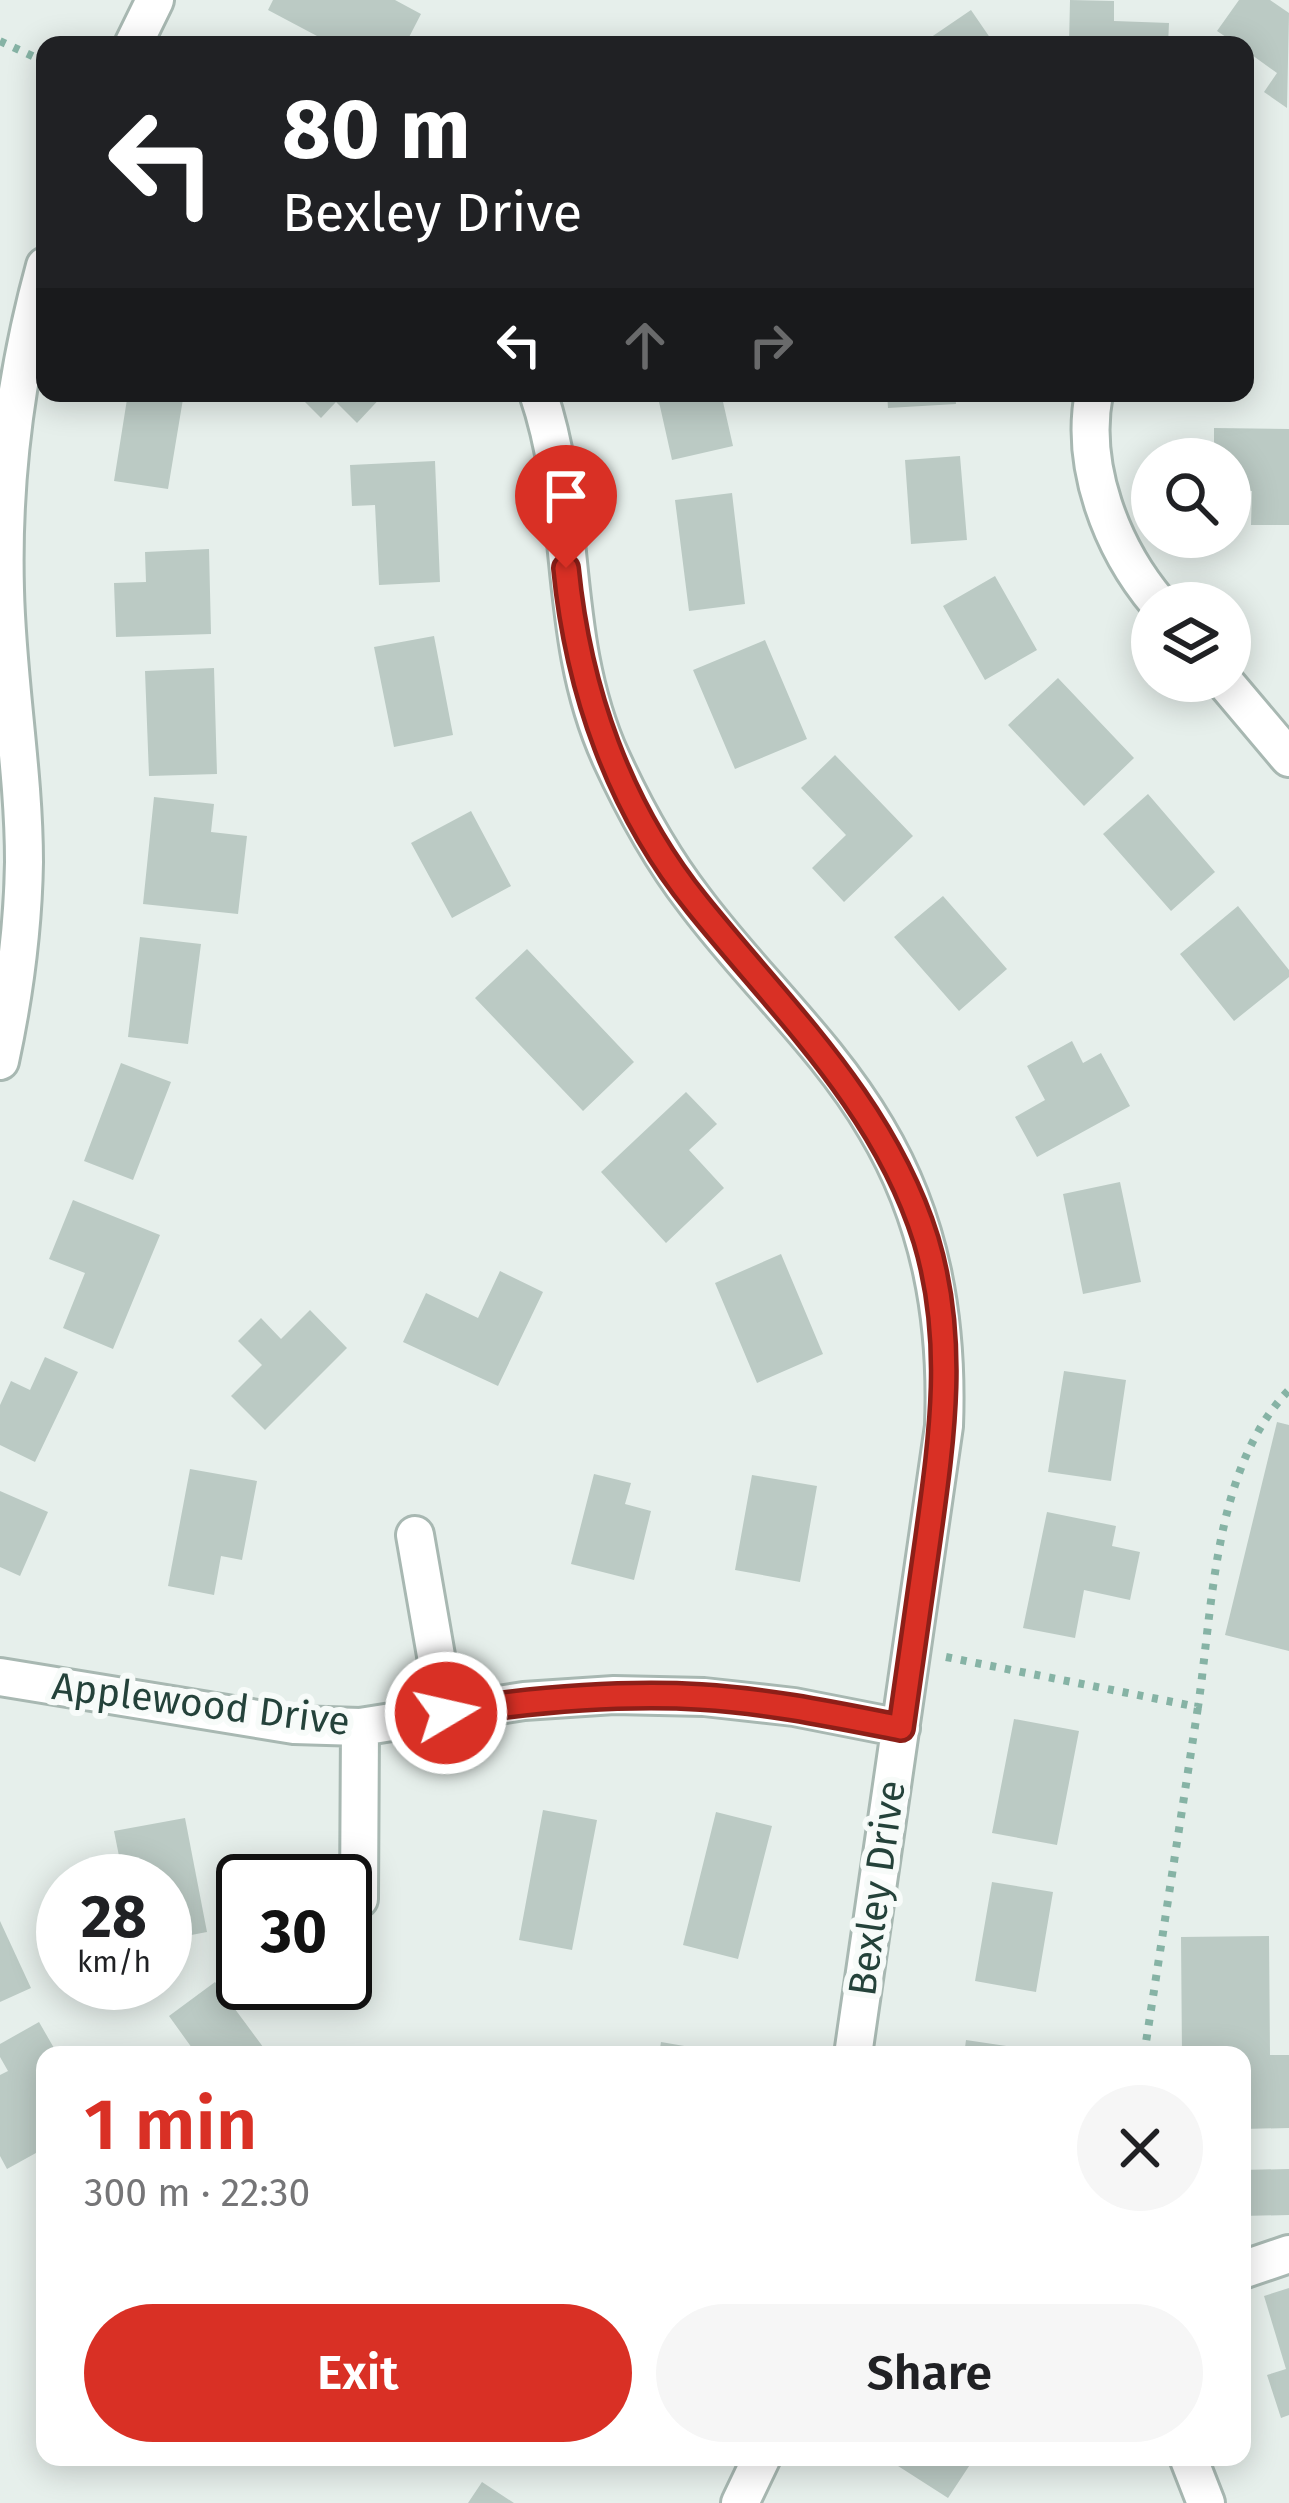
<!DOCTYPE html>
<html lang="en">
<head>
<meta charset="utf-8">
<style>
  :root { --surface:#fff; --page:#f6f6f6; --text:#202124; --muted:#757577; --accent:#d93025 }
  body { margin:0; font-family:"Fira Sans",sans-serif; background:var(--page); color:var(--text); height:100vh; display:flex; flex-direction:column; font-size:45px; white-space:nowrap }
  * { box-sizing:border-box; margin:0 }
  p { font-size:39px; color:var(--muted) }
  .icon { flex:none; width:66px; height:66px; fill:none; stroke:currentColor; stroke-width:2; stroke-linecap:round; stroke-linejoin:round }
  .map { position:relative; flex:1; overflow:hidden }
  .drawer { position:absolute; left:36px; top:2046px; width:1215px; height:420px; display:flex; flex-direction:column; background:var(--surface); border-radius:24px; box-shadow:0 6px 30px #0003 }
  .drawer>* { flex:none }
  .banner { position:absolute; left:36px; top:36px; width:1218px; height:366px; border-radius:24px; box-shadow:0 6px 30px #0003; background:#202124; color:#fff; overflow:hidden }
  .fabs { position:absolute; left:1131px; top:438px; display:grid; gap:24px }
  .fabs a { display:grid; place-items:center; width:120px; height:120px; border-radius:50%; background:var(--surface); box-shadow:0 6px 30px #0003; font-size:60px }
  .speed { position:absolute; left:36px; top:1854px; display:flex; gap:24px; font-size:60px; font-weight:700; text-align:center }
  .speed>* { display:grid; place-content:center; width:156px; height:156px; border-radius:50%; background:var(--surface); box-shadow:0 6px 30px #0003; line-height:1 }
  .speed small { font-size:30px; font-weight:400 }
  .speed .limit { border:6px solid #111; border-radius:18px; background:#fff; color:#111 }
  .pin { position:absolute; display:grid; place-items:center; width:102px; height:102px; color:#fff; margin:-123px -51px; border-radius:50% 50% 50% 0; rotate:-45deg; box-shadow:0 0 12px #0007 }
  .pin .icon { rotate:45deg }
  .me { position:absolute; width:132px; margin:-66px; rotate:81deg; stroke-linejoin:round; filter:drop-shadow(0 0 9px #0008) }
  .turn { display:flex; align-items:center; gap:42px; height:252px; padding:0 48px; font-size:54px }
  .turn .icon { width:156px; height:156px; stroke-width:2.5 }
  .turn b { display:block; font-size:84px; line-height:102px }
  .lanes { display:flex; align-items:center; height:114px; padding:0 48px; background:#0003; justify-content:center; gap:60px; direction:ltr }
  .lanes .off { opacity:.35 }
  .round { display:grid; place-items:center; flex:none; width:126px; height:126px; border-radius:63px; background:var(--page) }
  .overview { display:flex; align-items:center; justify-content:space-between; height:204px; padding:0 48px }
  h1 { font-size:72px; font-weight:600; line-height:90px; color:var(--accent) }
  .primary-button { display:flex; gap:24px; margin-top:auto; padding:24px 48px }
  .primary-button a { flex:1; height:138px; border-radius:72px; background:var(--accent); color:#fff; font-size:48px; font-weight:600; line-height:138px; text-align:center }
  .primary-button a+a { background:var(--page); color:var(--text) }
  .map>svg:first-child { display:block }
  .building { fill:#bbcac4 }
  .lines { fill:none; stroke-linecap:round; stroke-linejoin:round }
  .minor-casing { stroke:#a8b8b2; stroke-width:42 }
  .path { stroke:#86b3a5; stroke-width:8; stroke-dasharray:6 9; stroke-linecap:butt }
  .minor { stroke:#fff; stroke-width:36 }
  .route-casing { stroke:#8d1f18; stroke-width:30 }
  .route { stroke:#d93025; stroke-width:21 }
  .labels { text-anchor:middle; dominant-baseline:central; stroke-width:12; stroke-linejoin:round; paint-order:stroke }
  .street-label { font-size:39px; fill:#24423a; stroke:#f7fbf9 }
</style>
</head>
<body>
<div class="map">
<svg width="1289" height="2503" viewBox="0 0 1289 2503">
  <rect width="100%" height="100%" fill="#e6efeb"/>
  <!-- building -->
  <path class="building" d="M273,0h122l26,14 -16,31h-71l-66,-35z
    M1070,0l44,1v20l55,2 -1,22h-99z
    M1239,0h31l19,13 -2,95 -23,-16 13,-19 -32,-23v-5h-7l-21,-14z
    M971,10l24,35h-69l-2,-3z
    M128,393h56l-16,96 -54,-8z
    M296,393h89l-28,30 -21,-21 -15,16z
    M657,393h64l12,53 -61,14z
    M887,393h68l1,11 -68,4z
    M1214,428l75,1v96h-38l1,-34h-22v-32h-16z
    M960,456l7,84 -56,4 -6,-84z
    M435,461l5,121 -61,3 -4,-80 -23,1 -2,-41z
    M732,493l13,111 -56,7 -14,-111z
    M209,549l2,85 -95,3 -2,-54 32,-1 -1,-30z
    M995,576l42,74 -52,30 -42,-74z
    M434,636l19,99 -59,12 -20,-100z
    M765,640l42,99 -72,30 -42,-99z
    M214,668l3,106 -68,2 -4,-105z
    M1058,678l76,80 -50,48 -76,-81z
    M835,755l78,81 -69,66 -32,-34 34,-33 -45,-47z
    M1148,794l67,78 -44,39 -68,-77z
    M154,797l60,7 -3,28 36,4 -9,78 -95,-10z
    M471,811l40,75 -59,32 -41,-75z
    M943,896l64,73 -48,42 -65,-74z
    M1238,906l51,64v7l-55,44 -54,-67z
    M140,937l61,7 -13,100 -60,-7z
    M527,949l107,113 -51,49 -108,-113z
    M1072,1041l11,22 18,-10 29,53 -93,51 -22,-40 30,-17 -18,-34z
    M121,1063l50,19 -38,98 -49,-19z
    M686,1092l31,32 -28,26 35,38 -58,55 -65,-71z
    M1120,1182l21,100 -58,12 -20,-100z
    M73,1200l87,35 -47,114 -50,-21 22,-55 -36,-14z
    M781,1254l42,100 -66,29 -42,-100z
    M500,1271l43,21 -45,94 -95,-44 23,-49 52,25z
    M310,1310l37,38 -82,82 -34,-34 31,-31 -24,-24 23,-23 20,21z
    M45,1357l33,15 -43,90 -35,-17v-40l11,-24 19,9z
    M1064,1371l62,9 -15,101 -63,-9z
    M1277,1422l12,3v226l-64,-16z
    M190,1469l67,12 -15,79 -21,-4 -7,39 -46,-9z
    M594,1474l37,9 -6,21 26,7 -17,69 -63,-16z
    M752,1475l65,11 -17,96 -65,-12z
    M0,1491l48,21 -28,64 -20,-9z
    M1047,1512l69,14 -4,20 28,6 -10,48 -46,-10 -9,48 -52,-10z
    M1014,1719l65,12 -22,114 -65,-12z
    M543,1810l54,10 -25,130 -53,-10z
    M716,1812l56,14 -34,133 -55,-14z
    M185,1818l22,114 -42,8v-59h-41l-10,-50z
    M992,1882l61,10 -17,100 -61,-11z
    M0,1921l31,67 -31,14z
    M1269,1936l1,119h19v73l-47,1v-74h-60l-1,-118z
    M215,1982l54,73h-72l-28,-39z
    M39,2022l19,33h-13l-3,68 3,25 -38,21 -7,-13v-81l8,-4 -8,-14v-13z
    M966,2040l67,10v5h-69z
    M661,2042l64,11v2h-66z
    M1289,2169v46l-47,1v-46z
    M1289,2288v127l-8,3 -14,-43 19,-6 -22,-73z
    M884,2457h91l-27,41z
    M482,2482l32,21h-46z"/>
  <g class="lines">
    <!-- minor casing -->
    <g class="minor-casing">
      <path id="minor" d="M133,45l22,-45
        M538,393c41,119 18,244 73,365 23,50 49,98 83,142 58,78 132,143 182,228 55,92 72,192 68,298l-91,629
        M1094,393c-14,73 17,154 64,210
        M1224,681l65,77
        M0,1061c14,-65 23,-132 24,-199 0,-91 -17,-181 -19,-272 -3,-110 11,-219 40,-324
        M415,1535l31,178
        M0,1677l294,48 66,2 164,-26 90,-6 90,2 90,10 107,21
        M359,1899l1,-172
        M1242,2270l47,-16
        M1188,2457l18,46
        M740,2503l22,-46"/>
    </g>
    <!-- path -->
    <path class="path" d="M0,41l45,21
      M946,1657l252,50c15,-102 16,-240 91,-317
      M1144,2055l54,-348"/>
    <!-- minor -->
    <use href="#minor" class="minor"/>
  </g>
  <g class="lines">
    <!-- route casing -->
    <g class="route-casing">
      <path id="route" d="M446,1713c85,-13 169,-21 255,-16 68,4 134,18 200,31 9,-63 18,-126 27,-190 14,-101 28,-198 -2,-298 -42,-135 -143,-229 -229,-336 -78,-96 -119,-214 -131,-336"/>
    </g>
    <!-- route -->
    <use href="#route" class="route"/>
  </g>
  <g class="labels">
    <!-- street labels -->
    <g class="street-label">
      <text transform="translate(201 1704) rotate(7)">Applewood Drive</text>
      <text transform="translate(877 1888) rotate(-82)">Bexley Drive</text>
    </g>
  </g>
</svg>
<div class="fabs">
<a><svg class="icon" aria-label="search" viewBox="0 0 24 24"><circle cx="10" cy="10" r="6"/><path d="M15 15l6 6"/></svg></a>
<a><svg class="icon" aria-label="layers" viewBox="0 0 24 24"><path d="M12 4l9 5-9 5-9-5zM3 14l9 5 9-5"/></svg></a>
</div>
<div class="speed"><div>28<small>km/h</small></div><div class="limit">30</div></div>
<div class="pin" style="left:566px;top:568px;background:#d93025"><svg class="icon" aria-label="arrive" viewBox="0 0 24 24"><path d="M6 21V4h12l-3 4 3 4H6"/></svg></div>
<svg class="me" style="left:446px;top:1713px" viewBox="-20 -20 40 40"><circle r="17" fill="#d93025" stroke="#fff" stroke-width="3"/><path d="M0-11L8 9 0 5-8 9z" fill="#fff"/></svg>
<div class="banner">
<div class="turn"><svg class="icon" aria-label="left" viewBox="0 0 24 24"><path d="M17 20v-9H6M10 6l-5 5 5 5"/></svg><div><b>80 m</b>Bexley Drive</div></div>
<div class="lanes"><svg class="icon" aria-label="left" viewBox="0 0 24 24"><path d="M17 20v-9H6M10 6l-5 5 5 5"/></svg><svg class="icon off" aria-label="ahead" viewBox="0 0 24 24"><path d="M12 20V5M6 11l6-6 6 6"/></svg><svg class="icon off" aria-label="right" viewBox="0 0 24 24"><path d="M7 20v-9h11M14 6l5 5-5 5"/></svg></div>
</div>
<section class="drawer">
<div class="overview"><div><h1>1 min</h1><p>300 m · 22:30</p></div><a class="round"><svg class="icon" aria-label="close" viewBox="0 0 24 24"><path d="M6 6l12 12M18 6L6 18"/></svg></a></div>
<div class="primary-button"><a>Exit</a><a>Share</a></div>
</section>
</div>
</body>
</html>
